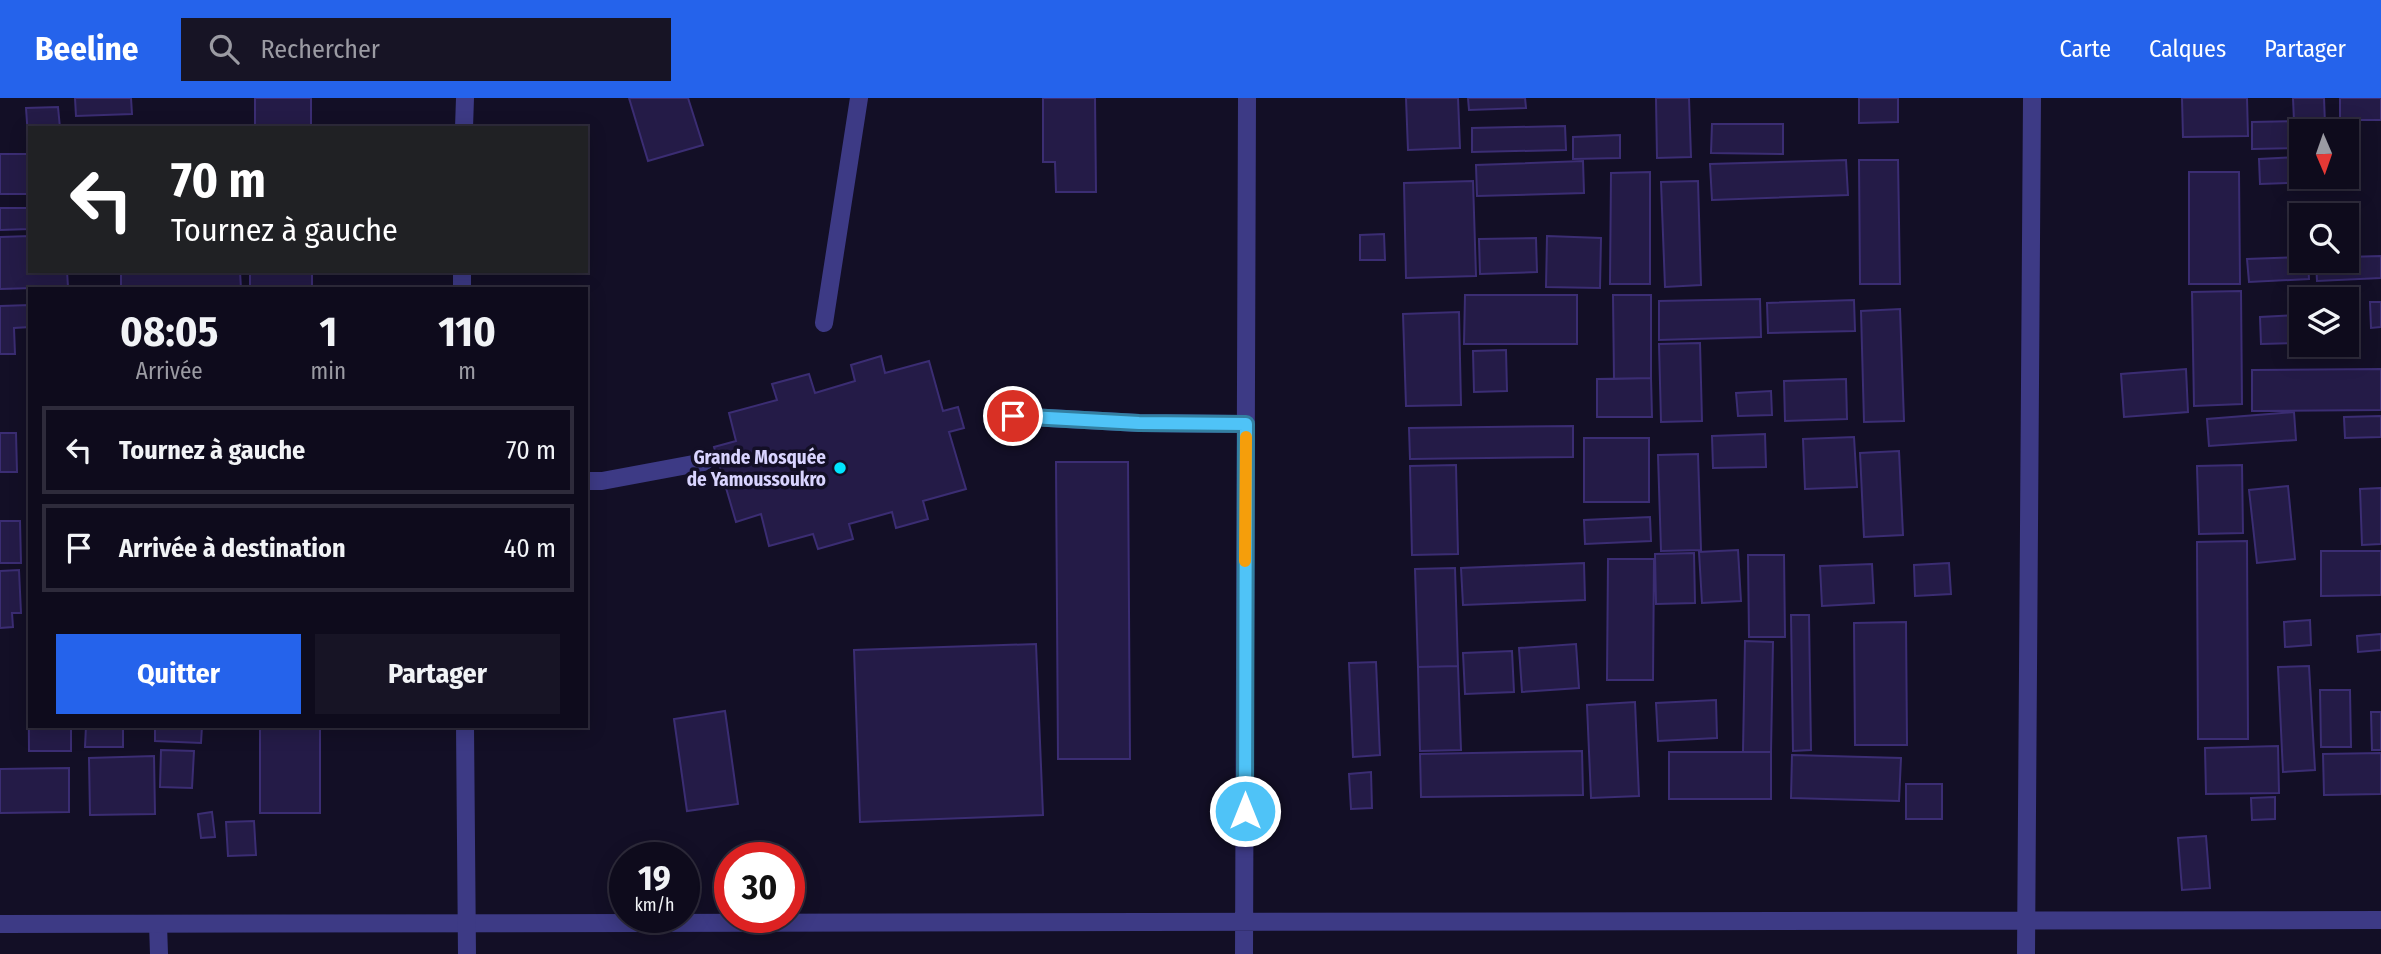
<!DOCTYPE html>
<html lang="fr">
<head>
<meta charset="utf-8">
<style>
  :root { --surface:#0e0b1c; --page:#171425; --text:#f1f3f6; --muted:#9b9ba3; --line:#2e2b3b; --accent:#2563eb }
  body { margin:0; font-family:"Fira Sans Condensed",sans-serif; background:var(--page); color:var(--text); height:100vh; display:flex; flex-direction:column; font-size:26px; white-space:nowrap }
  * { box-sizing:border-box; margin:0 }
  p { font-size:23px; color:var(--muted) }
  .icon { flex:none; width:38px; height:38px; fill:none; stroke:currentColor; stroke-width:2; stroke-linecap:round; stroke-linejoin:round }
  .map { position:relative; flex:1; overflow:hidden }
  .side { position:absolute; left:28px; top:189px; width:560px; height:441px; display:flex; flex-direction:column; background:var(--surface); border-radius:0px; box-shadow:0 4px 18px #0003,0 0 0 2px var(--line) }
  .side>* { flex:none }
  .banner { position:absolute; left:28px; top:28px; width:560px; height:147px; border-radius:0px; box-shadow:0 4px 18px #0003,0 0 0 2px var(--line); background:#202124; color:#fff; overflow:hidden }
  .needle { width:46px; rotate:178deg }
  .fabs { position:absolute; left:2289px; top:21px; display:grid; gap:14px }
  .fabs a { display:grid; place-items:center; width:70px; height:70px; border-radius:0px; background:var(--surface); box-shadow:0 4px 18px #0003,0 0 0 2px var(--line); font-size:35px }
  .speed { position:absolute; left:609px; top:744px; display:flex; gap:14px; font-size:35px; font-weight:700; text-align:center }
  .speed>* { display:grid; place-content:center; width:91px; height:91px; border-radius:50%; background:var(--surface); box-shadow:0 4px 18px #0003,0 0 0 2px var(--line); line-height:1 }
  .speed small { font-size:18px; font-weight:400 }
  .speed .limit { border:10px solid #d22; background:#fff; color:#111 }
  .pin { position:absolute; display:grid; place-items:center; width:60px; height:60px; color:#fff; margin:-30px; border:4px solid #fff; border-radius:50%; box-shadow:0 2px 7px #0007 }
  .me { position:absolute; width:77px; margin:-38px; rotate:0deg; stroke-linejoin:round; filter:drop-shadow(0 0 5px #0008) }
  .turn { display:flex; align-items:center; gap:24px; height:147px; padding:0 28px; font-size:32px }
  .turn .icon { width:91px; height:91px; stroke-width:2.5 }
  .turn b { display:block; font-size:49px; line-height:60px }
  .eta { display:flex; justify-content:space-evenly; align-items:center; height:119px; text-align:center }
  .eta b { font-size:42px; font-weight:700; line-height:49px }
  .primary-button { display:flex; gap:14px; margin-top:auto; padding:14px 28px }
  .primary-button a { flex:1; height:80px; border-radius:0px; background:var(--accent); color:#fff; font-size:28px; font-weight:700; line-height:80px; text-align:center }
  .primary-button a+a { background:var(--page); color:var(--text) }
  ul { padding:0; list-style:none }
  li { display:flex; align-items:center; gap:21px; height:88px; margin:0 14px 10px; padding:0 14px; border:4px solid var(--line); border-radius:0px }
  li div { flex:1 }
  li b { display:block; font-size:26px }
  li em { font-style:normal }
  header { display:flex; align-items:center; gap:42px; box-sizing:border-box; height:98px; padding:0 35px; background:var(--accent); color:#fff }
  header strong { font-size:33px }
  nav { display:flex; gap:38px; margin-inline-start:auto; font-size:24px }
  .search { width:490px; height:63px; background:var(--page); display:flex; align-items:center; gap:18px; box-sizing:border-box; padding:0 24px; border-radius:0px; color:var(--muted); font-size:26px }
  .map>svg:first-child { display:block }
  .building { fill:#241b47; stroke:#3b2d73; stroke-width:2 }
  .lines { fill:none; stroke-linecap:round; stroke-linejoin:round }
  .service { stroke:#3d3a85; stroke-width:18 }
  .minor { stroke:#3d3a85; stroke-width:18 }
  .tertiary { stroke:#3d3a85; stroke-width:18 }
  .route-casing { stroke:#337fa1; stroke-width:18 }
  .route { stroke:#4fc3f7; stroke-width:12 }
  .slow { stroke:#f59e0b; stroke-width:12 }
  .poi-dot { fill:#00e5ff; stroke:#130f26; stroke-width:2.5 }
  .labels { text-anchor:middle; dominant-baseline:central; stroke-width:7; stroke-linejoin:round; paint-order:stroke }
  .poi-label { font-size:19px; font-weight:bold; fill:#d9d4ff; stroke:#130f26; text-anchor:end }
</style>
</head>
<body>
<header>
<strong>Beeline</strong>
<div class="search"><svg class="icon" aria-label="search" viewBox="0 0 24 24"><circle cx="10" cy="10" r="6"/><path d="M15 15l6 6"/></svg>Rechercher</div>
<nav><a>Carte</a><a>Calques</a><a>Partager</a></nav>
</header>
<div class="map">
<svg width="2381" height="856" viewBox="0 0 2381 856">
  <rect width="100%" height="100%" fill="#130f26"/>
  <!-- building -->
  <path class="building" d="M75,0h56l1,16 -56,2z
    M255,0h56v30h-56z
    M629,0h59l15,47 -55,16z
    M1043,0h52l1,94h-40l-1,-30h-12z
    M1406,0h52l2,50 -52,2z
    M1468,0h57l1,10 -57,2z
    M1656,0h33l2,59 -34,1z
    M1859,0h39v24l-39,1z
    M2182,0h65l1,38 -65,1z
    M2293,0h31l1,26 33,-1v23l-11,1v-16h-46v17l-49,1v-27l42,-1z
    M2340,0h41v22h-41z
    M58,9l2,21h-30l-2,9 -2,-29z
    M1712,26h71v30l-72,-1z
    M1565,28l1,24 -94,2v-24z
    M1620,37v23l-47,1v-22z
    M0,56h30v40h-30z
    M2301,59v20h45v4l-86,3 -1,-25z
    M1846,62l2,35 -136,5 -2,-36z
    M1859,62h39l2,124h-40z
    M1583,63l1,32 -107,3 -1,-31z
    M1650,74v112h-40l1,-111z
    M2189,74h50l1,112h-51z
    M1473,83l3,95 -70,2 -2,-95z
    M1698,83l3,104 -36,2 -4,-105z
    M0,110h30v21l-30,1z
    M1384,136l1,26h-25v-25z
    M30,138v35h37l1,16 -68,2v-52z
    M1547,138l54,2 -1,50 -54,-1z
    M1536,140l1,34 -57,2 -1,-35z
    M2381,158v22l-64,3 -1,-20h31v-4z
    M2301,159v4h7l1,18 -60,3 -2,-23z
    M121,173h119l1,18h-120z
    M250,173h62v18h-62z
    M2241,193l1,113 -48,2 -2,-114z
    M1465,197h112v49h-113z
    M1613,197h38v83l-37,1z
    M1760,201l1,38 -102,3v-39z
    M1854,202l1,31 -87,2 -1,-30z
    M2370,204h11v25l-10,1z
    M30,207v22l-16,1 1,26h-15v-48z
    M1900,211l4,112 -40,1 -3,-111z
    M1459,214l2,93 -55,1 -3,-92z
    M2295,217l1,28 -35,1 -1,-27z
    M1700,245l2,78 -41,1 -2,-78z
    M1506,252l1,41 -33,1 -1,-41z
    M881,258l4,17 44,-12 14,50 15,-4 6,21 -15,4 17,57 -43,12 5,18 -32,9 -4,-16 -43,12 4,15 -35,10 -5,-15 -44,12 -8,-32 -25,8 -22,-75 22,-6 -7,-28 48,-13 -5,-16 37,-10 6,19 40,-12 -4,-16z
    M2186,271l2,43 -64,5 -3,-43z
    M2381,271v41l-129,1v-41z
    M1651,280l1,39h-55v-38z
    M1846,281l1,40 -62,2 -1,-40z
    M1771,293l1,24 -34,1 -2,-23z
    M2294,314l2,28 -87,6 -2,-27z
    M2381,318v21l-36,1 -1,-21z
    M1573,328v31l-163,2 -1,-31z
    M0,335h16l1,39h-17z
    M1765,336l1,33 -53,1 -1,-32z
    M1854,339l3,50 -52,2 -2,-50z
    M1584,340h65v64h-65z
    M1899,353l4,84 -39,2 -4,-84z
    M1698,356l3,96 -40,1 -3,-96z
    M1056,364h72l2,297h-72z
    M1456,367l2,89 -46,1 -2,-89z
    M2242,367l1,68 -44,1 -2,-68z
    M2288,388l7,73 -38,4 -8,-73z
    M2381,390v56l-19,1 -2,-56z
    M1650,419l1,24 -66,3 -1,-24z
    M0,423h20l1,42h-21z
    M2247,443l1,198h-50l-1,-197z
    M1738,452l3,51 -39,2 -3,-51z
    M2321,453h60v44l-60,1z
    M1694,455l1,50 -39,1 -1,-50z
    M1748,457h36l1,82h-36z
    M1608,461h46l-1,121h-46z
    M1584,465l1,37 -122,5 -2,-37z
    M1949,465l2,31 -36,2 -1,-31z
    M1872,466l2,39 -52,3 -2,-40z
    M1455,470l3,98 -40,1 -3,-98z
    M19,472l2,43h-9l1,14 -13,1v-57z
    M28,516l2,112h41v25h-42z
    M1791,517h18l2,135 -18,1z
    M2310,522l1,25 -26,2 -1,-25z
    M1906,524l1,123h-52l-1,-122z
    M2381,536v16l-23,2 -1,-16z
    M1745,543l28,1 -2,110h-28z
    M1036,546l7,171 -183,7 -6,-172z
    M1576,546l3,44 -57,4 -3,-44z
    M1512,553l2,41 -49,2 -2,-41z
    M1376,564l4,93 -27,2 -4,-94z
    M1458,568l3,84 -41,1 -2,-84z
    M2309,568l6,104 -32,2 -5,-105z
    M2320,592h30l1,57h-30z
    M1716,602l1,38 -59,3 -2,-38z
    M1635,604l4,94 -48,2 -4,-93z
    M725,613l13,93 -51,7 -13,-92z
    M2371,614h10v38h-9z
    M86,628h37v21h-38z
    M155,628h47l-1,17 -46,-2z
    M260,628h60v87h-60z
    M2278,648l1,47 -73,1 -1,-46z
    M161,652l33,1 -2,37 -32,-1z
    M1582,653l1,44 -162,2 -1,-43z
    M1669,654h102v47h-102z
    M2381,655v41l-57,1 -1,-41z
    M1792,657l109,3 -2,43 -108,-3z
    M154,658l1,58 -65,1 -1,-57z
    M69,670v44l-69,1v-44z
    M1371,674l1,36 -21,1 -2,-35z
    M1906,686h36v35h-36z
    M2275,699v22l-23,1 -1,-22z
    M212,714l3,25 -14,1 -3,-24z
    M254,723l2,34 -28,1 -2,-34z
    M2206,738l4,52 -28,2 -4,-52z"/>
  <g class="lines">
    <!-- service -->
    <path class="service" d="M824,225l35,-225
      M1013,318l126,7 107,1
      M586,383h16l102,-19
      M158,826l1,30"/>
    <!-- minor -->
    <path class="minor" d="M0,826l2381,-4
      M1244,856l3,-856
      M2026,856l6,-856"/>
    <!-- tertiary -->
    <path class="tertiary" d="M464,30l1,-30
      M462,191v-18
      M465,628l2,228"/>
  </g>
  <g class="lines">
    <!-- route casing -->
    <g class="route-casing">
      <path id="route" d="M1013,318l126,7 107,1 -1,387"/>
    </g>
    <!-- route -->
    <use href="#route" class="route"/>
    <!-- slow -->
    <path class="slow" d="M1245,463l1,-124"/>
  </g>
  <!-- markers -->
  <circle class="poi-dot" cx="840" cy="370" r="7"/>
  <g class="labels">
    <!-- poi labels -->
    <g class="poi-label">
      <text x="826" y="359">Grande Mosquée<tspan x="826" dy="22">de Yamoussoukro</tspan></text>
    </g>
  </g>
</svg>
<div class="fabs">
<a><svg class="needle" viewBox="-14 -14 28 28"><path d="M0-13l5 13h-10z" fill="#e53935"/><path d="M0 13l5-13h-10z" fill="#9b9ba3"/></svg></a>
<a><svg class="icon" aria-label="search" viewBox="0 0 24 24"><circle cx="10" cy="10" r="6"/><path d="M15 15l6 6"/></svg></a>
<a><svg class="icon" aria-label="layers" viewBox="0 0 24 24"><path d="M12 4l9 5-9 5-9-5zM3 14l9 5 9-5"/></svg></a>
</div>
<div class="speed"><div>19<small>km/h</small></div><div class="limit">30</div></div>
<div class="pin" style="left:1013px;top:318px;background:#d93025"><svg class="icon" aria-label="arrive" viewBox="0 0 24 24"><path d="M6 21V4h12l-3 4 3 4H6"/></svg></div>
<svg class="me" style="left:1245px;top:713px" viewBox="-20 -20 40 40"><circle r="17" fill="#4fc3f7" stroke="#fff" stroke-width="3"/><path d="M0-11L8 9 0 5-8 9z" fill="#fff"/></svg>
<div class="banner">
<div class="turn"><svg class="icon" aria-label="left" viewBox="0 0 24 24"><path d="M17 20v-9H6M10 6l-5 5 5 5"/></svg><div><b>70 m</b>Tournez à gauche</div></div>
</div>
<section class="side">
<div class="eta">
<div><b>08:05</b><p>Arrivée</p></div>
<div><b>1</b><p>min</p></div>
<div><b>110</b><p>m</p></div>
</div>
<ul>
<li><svg class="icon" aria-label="left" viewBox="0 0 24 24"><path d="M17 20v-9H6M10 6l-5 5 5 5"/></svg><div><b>Tournez à gauche</b></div><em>70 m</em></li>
<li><svg class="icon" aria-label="arrive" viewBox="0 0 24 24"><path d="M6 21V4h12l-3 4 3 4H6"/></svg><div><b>Arrivée à destination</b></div><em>40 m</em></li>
</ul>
<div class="primary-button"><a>Quitter</a><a>Partager</a></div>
</section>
</div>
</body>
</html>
